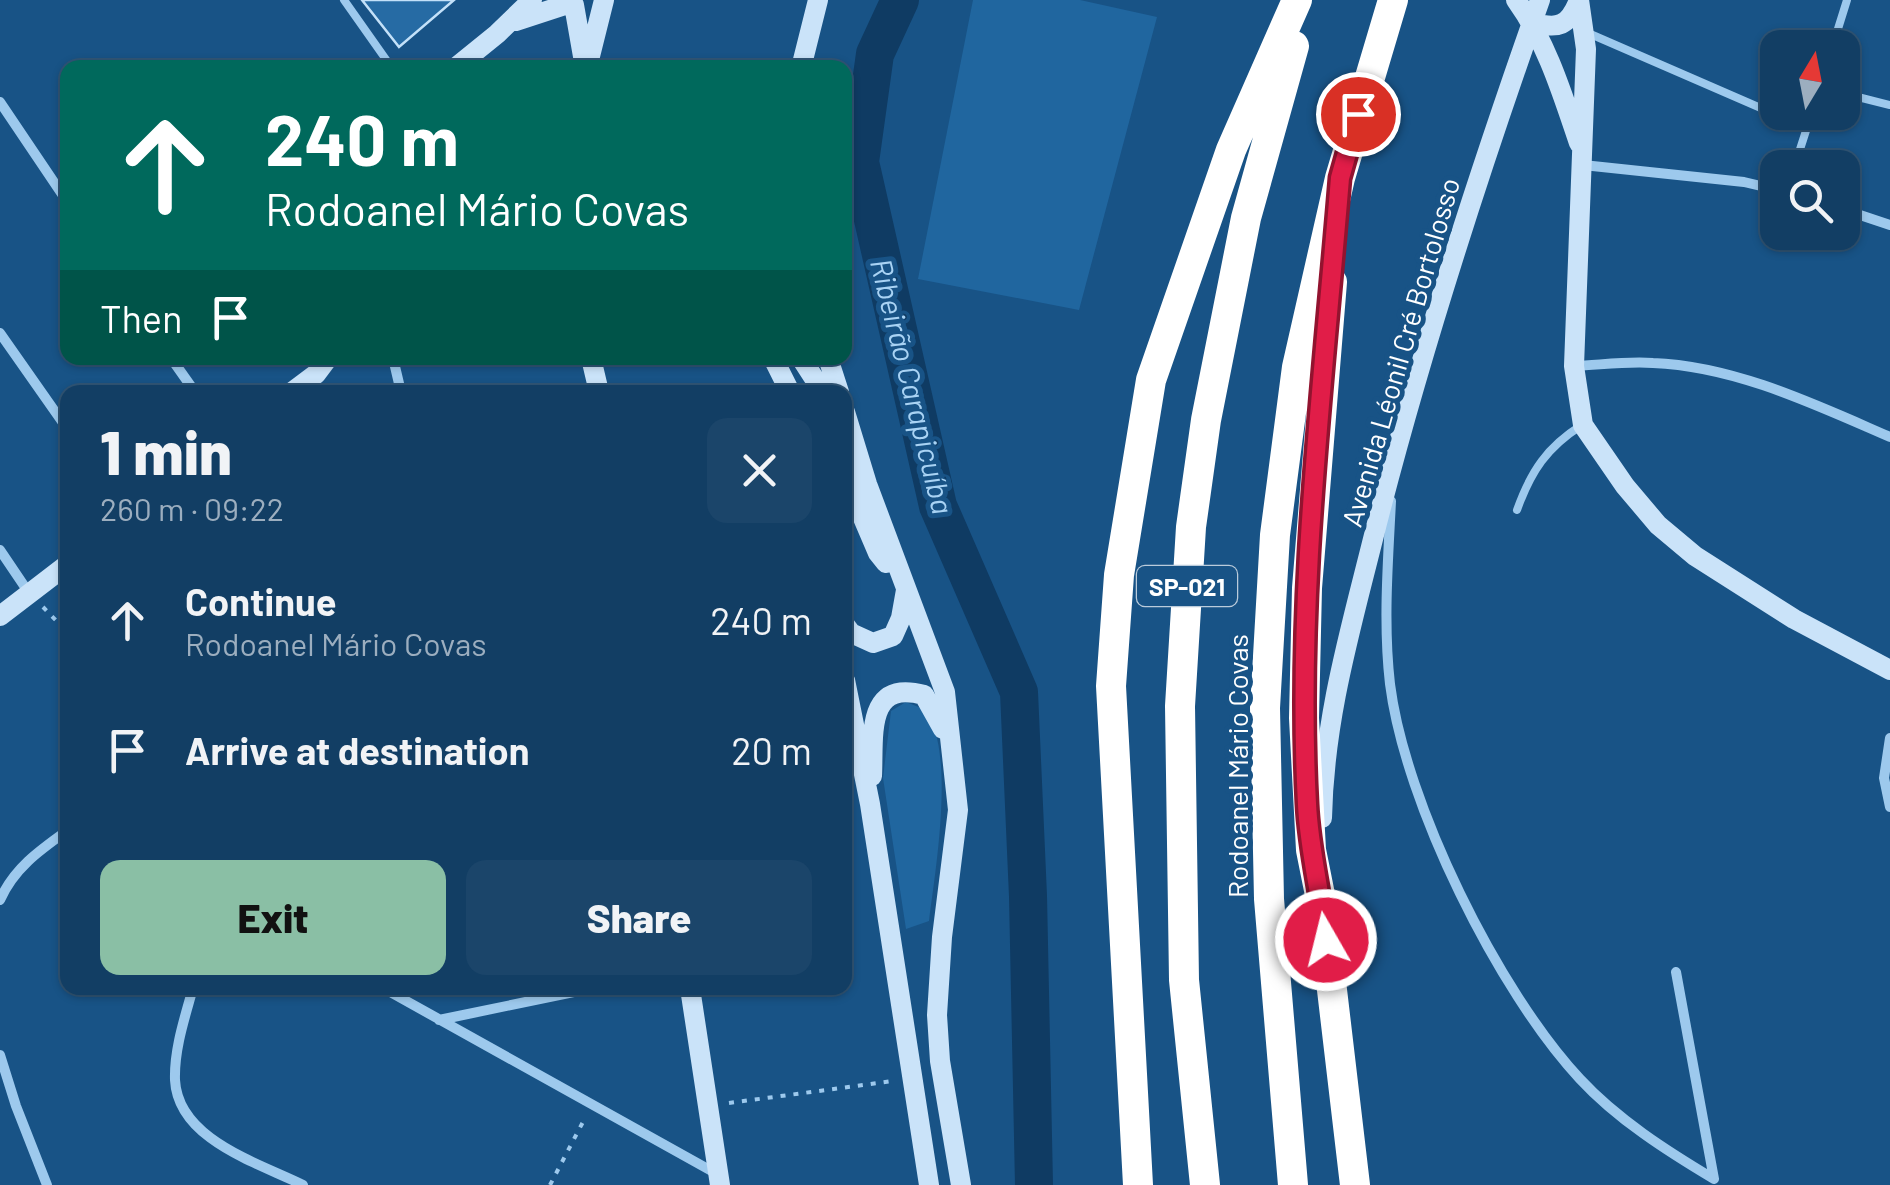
<!DOCTYPE html>
<html lang="en">
<head>
<meta charset="utf-8">
<style>
  :root { --surface:#123e64; --page:#1b456a; --text:#f1f3f6; --muted:#9caebf; --line:#315778; --accent:#8abfa5 }
  body { margin:0; font-family:Barlow,sans-serif; background:var(--page); color:var(--text); height:100vh; display:flex; flex-direction:column; font-size:38px; white-space:nowrap }
  * { box-sizing:border-box; margin:0 }
  p { font-size:32px; color:var(--muted) }
  .icon { flex:none; width:55px; height:55px; fill:none; stroke:currentColor; stroke-width:2; stroke-linecap:round; stroke-linejoin:round }
  .map { position:relative; flex:1; overflow:hidden }
  .panel { position:absolute; left:60px; top:385px; width:792px; height:610px; display:flex; flex-direction:column; background:var(--surface); border-radius:20px; box-shadow:0 2px 8px #0004,0 0 0 2px var(--line) }
  .panel>* { flex:none }
  .banner { position:absolute; left:60px; top:60px; width:792px; height:305px; border-radius:20px; box-shadow:0 2px 8px #0004,0 0 0 2px var(--line); background:#00695c; color:#fff; overflow:hidden }
  .needle { width:65px; rotate:10deg }
  .tools { position:absolute; left:1760px; top:30px; display:grid; gap:20px }
  .tools a { display:grid; place-items:center; width:100px; height:100px; border-radius:20px; background:var(--surface); box-shadow:0 2px 8px #0004,0 0 0 2px var(--line); font-size:50px }
  .pin { position:absolute; display:grid; place-items:center; width:85px; height:85px; color:#fff; margin:-42px; border:5px solid #fff; border-radius:50%; box-shadow:0 2px 10px #0007 }
  .me { position:absolute; width:110px; margin:-55px; rotate:352deg; stroke-linejoin:round; filter:drop-shadow(0 0 8px #0008) }
  .turn { display:flex; align-items:center; gap:35px; height:210px; padding:0 40px; font-size:45px }
  .turn .icon { width:130px; height:130px; stroke-width:2.5 }
  .turn b { display:block; font-size:70px; line-height:85px }
  .then { display:flex; align-items:center; height:95px; padding:0 40px; background:#0003; gap:20px; font-size:38px }
  .round { display:grid; place-items:center; flex:none; width:105px; height:105px; border-radius:20px; background:var(--page) }
  .head { display:flex; align-items:center; justify-content:space-between; height:170px; padding:0 40px }
  h1 { font-size:60px; font-weight:800; line-height:75px }
  .button { display:flex; gap:20px; margin-top:auto; padding:20px 40px }
  .button a { flex:1; height:115px; border-radius:20px; background:var(--accent); color:#111; font-size:40px; font-weight:800; line-height:115px; text-align:center }
  .button a+a { background:var(--page); color:var(--text) }
  ul { padding:0; list-style:none }
  li { display:flex; align-items:center; gap:30px; height:130px; padding:0 40px }
  li div { flex:1 }
  li b { display:block; font-size:38px }
  li em { font-style:normal }
  .map>svg:first-child { display:block }
  .green { fill:#20669f }
  .lines { fill:none; stroke-linecap:round; stroke-linejoin:round }
  .river { stroke:#0f3b63; stroke-width:38 }
  .building { fill:#266ba4; stroke:#c3e1f9; stroke-width:2.5 }
  .path { stroke:#9dc9ed; stroke-width:4; stroke-dasharray:5 8; stroke-linecap:butt }
  .lane { stroke:#9dc9ed; stroke-width:8 }
  .street { stroke:#9dc9ed; stroke-width:10 }
  .secondary { stroke:#cae3f9; stroke-width:20 }
  .highway { stroke:#fff; stroke-width:30 }
  .route-casing { stroke:#92132f; stroke-width:25 }
  .route { stroke:#e11d48; stroke-width:18 }
  .labels { text-anchor:middle; dominant-baseline:central; stroke-width:10; stroke-linejoin:round; paint-order:stroke }
  .shield { fill:#185386; stroke:#bacbdb; stroke-width:2.5 }
  .shield-label { font-size:25px; font-weight:bold; fill:#fff }
  .street-label { font-size:28px; fill:#fff; stroke:#185386 }
  .water-label { font-size:30px; font-style:italic; fill:#a9d3f4; stroke:#185386 }
</style>
</head>
<body>
<div class="map">
<svg width="1890" height="1185" viewBox="0 0 1890 1185">
  <rect width="100%" height="100%" fill="#185386"/>
  <!-- green -->
  <path class="green" d="M973,0h107l77,17 -78,293 -161,-31z
    M906,702c2,1 13,5 15,6 38,30 13,170 8,213l-23,8 -23,-151 8,-67z"/>
  <g class="lines">
    <!-- river -->
    <path class="river" d="M900,0l-25,54 -15,108 78,344 81,186 9,204 6,289"/>
  </g>
  <!-- building -->
  <path class="building" d="M362,0h92l-55,47z"/>
  <g class="lines">
    <!-- path -->
    <path class="path" d="M43,607l25,26
      M729,1103l164,-22
      M550,1185l35,-67"/>
    <!-- lane -->
    <path class="lane" d="M344,0l48,68
      M1588,33l219,95
      M1832,48l15,-48
      M1842,93l48,12
      M1794,168l18,-56
      M1517,510c14,-39 30,-63 65,-85"/>
    <!-- street -->
    <path class="street" d="M0,102l68,101
      M1583,165l161,17 34,8
      M1842,209l48,16
      M0,333l68,97
      M171,358l24,34
      M393,358l8,34
      M1575,366c25,-1 52,-5 78,-3 82,3 163,42 237,74
      M1391,501c-3,61 -8,122 -1,183 15,119 108,307 190,395 37,40 87,72 134,100
      M0,550l29,43
      M1890,738l-6,40 6,29
      M0,900c14,-32 40,-50 68,-70
      M1676,972l38,207
      M193,988c-8,29 -19,61 -18,92 3,60 84,83 128,105
      M383,988l334,186
      M439,1020l154,-32
      M0,1055l16,51 31,79"/>
    <!-- secondary -->
    <path class="secondary" d="M1516,0c31,43 46,93 63,143
      M1579,0l7,49 -12,317 9,59 42,61 33,39 37,31 99,63 96,51
      M574,5l10,57
      M516,21l55,-18
      M1532,22c26,8 37,4 47,-22
      M455,68l42,-34 35,-34
      M587,68l17,-68
      M801,68l17,-68
      M591,358l8,34
      M773,358l17,34
      M801,358l22,34
      M828,358l11,34
      M292,392l24,-18 12,-16
      M845,412l22,72 78,208 13,118 -16,127 -5,78 3,46 21,124
      M845,476l33,77 8,10
      M0,616l68,-52
      M845,625l6,8 22,10 20,-7 8,-18 5,-28
      M845,680l25,124 59,381
      M872,776c2,-40 -7,-97 52,-81l19,34
      M1322,818c2,-97 27,-183 50,-275 46,-184 105,-365 168,-543
      M690,988l30,197"/>
    <!-- highway -->
    <path class="highway" d="M1332,282l-25,306 -3,130 7,132 11,55 33,280
      M1138,1185l-27,-499 8,-111 32,-195 80,-230 66,-150
      M1205,1185l-21,-205 -4,-274 11,-179 15,-107 40,-202 48,-172
      M1293,1185l-24,-286 -4,-191 10,-173 22,-168 43,-189 53,-178"/>
  </g>
  <g class="lines">
    <!-- route casing -->
    <g class="route-casing">
      <path id="route" d="M1326,940c-5,-46 -17,-90 -19,-136 -11,-209 16,-418 33,-626l18,-64"/>
    </g>
    <!-- route -->
    <use href="#route" class="route"/>
  </g>
  <g class="labels">
    <!-- shield labels -->
    <rect class="shield" x="1137" y="566" width="100" height="40" rx="8"/>
    <g class="shield-label">
      <text x="1187" y="586">SP-021</text>
    </g>
    <!-- street labels -->
    <g class="street-label">
      <text transform="translate(1400 352) rotate(-74)">Avenida Léonil Cré Bortolosso</text>
      <text transform="translate(1237 766) rotate(-90)">Rodoanel Mário Covas</text>
    </g>
    <!-- water labels -->
    <g class="water-label">
      <text transform="translate(913 386) rotate(76)">Ribeirão Carapicuíba</text>
    </g>
  </g>
</svg>
<div class="tools">
<a><svg class="needle" viewBox="-14 -14 28 28"><path d="M0-13l5 13h-10z" fill="#e53935"/><path d="M0 13l5-13h-10z" fill="#9caebf"/></svg></a>
<a><svg class="icon" aria-label="search" viewBox="0 0 24 24"><circle cx="10" cy="10" r="6"/><path d="M15 15l6 6"/></svg></a>
</div>
<div class="pin" style="left:1358px;top:114px;background:#d93025"><svg class="icon" aria-label="arrive" viewBox="0 0 24 24"><path d="M6 21V4h12l-3 4 3 4H6"/></svg></div>
<svg class="me" style="left:1326px;top:940px" viewBox="-20 -20 40 40"><circle r="17" fill="#e11d48" stroke="#fff" stroke-width="3"/><path d="M0-11L8 9 0 5-8 9z" fill="#fff"/></svg>
<div class="banner">
<div class="turn"><svg class="icon" aria-label="ahead" viewBox="0 0 24 24"><path d="M12 20V5M6 11l6-6 6 6"/></svg><div><b>240 m</b>Rodoanel Mário Covas</div></div>
<div class="then">Then<svg class="icon" aria-label="arrive" viewBox="0 0 24 24"><path d="M6 21V4h12l-3 4 3 4H6"/></svg></div>
</div>
<section class="panel">
<div class="head"><div><h1>1 min</h1><p>260 m · 09:22</p></div><a class="round"><svg class="icon" aria-label="close" viewBox="0 0 24 24"><path d="M6 6l12 12M18 6L6 18"/></svg></a></div>
<ul>
<li><svg class="icon" aria-label="ahead" viewBox="0 0 24 24"><path d="M12 20V5M6 11l6-6 6 6"/></svg><div><b>Continue</b><p>Rodoanel Mário Covas</p></div><em>240 m</em></li>
<li><svg class="icon" aria-label="arrive" viewBox="0 0 24 24"><path d="M6 21V4h12l-3 4 3 4H6"/></svg><div><b>Arrive at destination</b></div><em>20 m</em></li>
</ul>
<div class="button"><a>Exit</a><a>Share</a></div>
</section>
</div>
</body>
</html>
